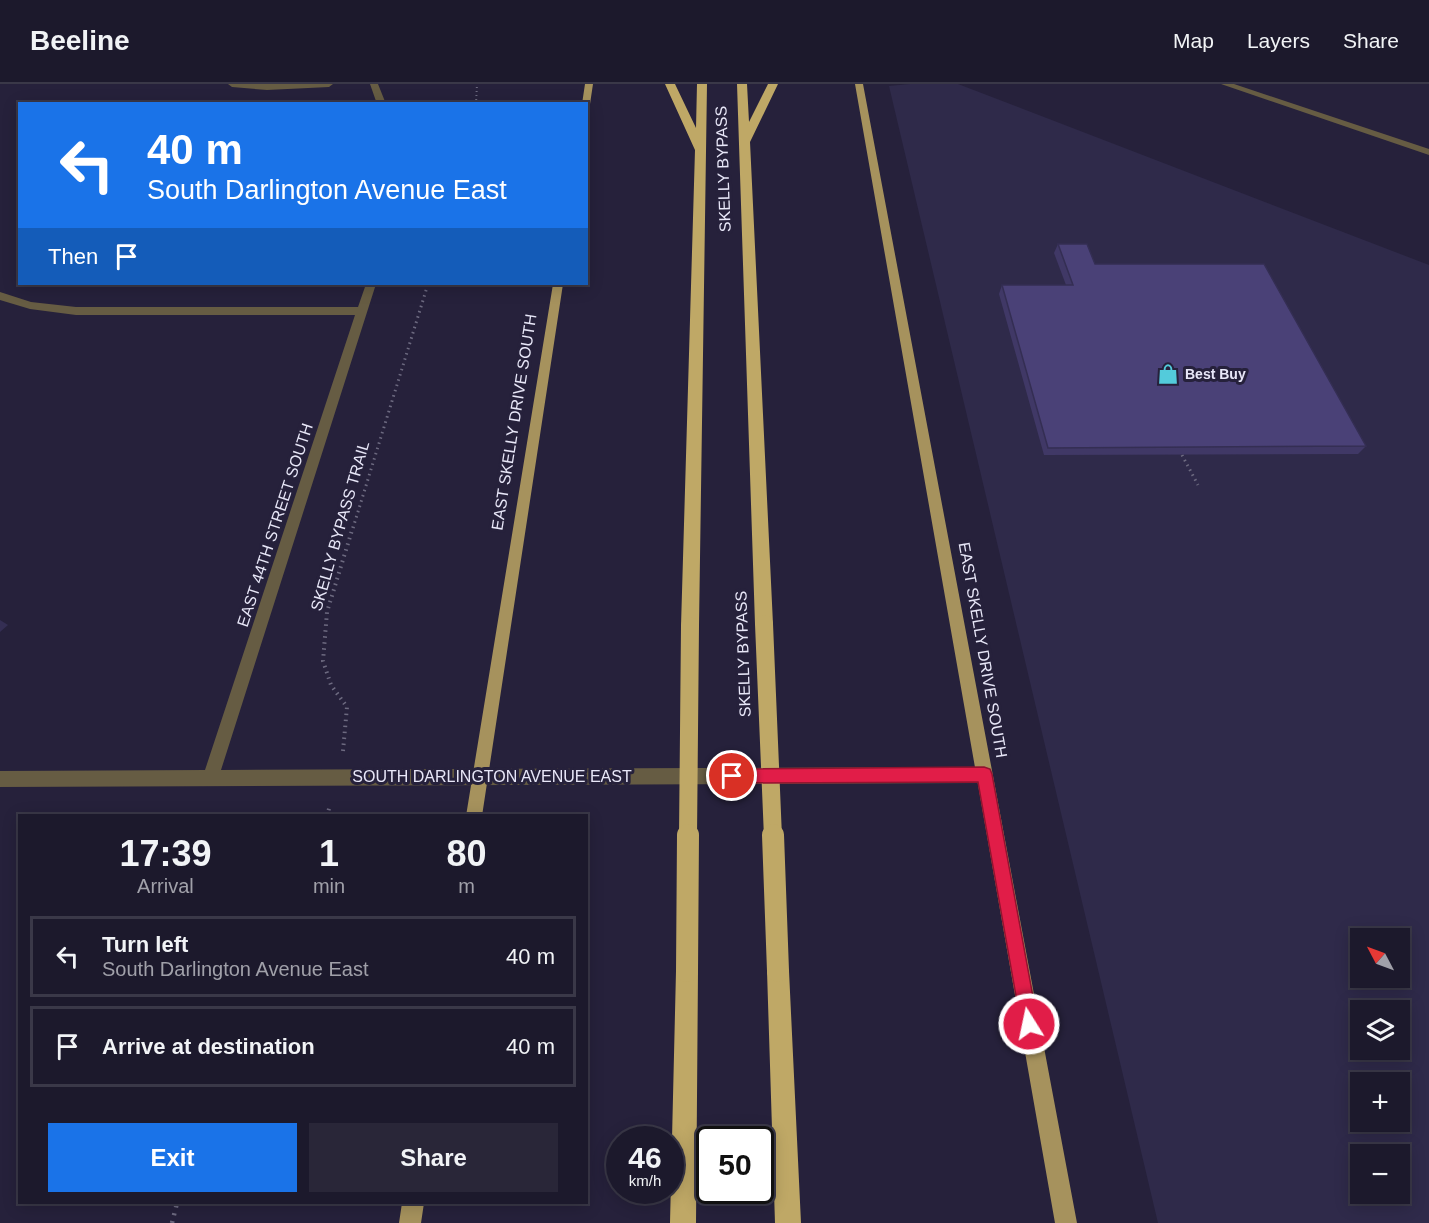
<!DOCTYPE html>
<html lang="en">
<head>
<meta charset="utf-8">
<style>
  :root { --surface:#1c192c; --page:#292638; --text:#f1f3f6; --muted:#a0a0a9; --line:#3a3848; --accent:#1a73e8 }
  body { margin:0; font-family:Arial,sans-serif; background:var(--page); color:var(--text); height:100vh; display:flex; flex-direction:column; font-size:22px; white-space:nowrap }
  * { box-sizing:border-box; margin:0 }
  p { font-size:20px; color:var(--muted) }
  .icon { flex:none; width:33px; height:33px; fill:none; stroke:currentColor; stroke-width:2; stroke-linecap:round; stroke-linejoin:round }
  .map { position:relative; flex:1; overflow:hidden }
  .drawer { position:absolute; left:18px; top:730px; width:570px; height:390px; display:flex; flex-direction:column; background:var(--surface); border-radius:0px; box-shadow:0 3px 15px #0003,0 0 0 2px var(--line) }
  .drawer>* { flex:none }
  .hud { position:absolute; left:18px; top:18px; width:570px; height:183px; border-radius:0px; box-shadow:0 3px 15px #0003,0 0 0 2px var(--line); background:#1a73e8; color:#fff; overflow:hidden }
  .needle { width:39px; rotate:311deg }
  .tools { position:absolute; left:1350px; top:844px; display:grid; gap:12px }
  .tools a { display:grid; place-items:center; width:60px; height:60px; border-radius:0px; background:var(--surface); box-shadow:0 3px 15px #0003,0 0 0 2px var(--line); font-size:30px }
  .speed { position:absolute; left:606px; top:1042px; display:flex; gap:12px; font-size:30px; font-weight:700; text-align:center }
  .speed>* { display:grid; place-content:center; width:78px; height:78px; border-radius:50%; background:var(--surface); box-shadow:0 3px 15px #0003,0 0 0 2px var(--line); line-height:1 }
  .speed small { font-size:15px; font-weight:400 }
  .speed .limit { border:3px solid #111; border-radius:9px; background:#fff; color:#111 }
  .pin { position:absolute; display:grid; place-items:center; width:51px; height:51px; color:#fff; margin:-26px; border:3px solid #fff; border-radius:50%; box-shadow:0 2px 6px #0007 }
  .me { position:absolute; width:66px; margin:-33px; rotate:350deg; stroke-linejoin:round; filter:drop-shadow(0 0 4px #0008) }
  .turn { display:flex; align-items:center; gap:21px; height:126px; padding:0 30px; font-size:27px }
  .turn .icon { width:78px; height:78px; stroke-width:2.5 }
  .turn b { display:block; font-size:42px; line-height:51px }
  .then { display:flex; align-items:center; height:57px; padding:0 30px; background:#0003; gap:12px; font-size:22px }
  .eta { display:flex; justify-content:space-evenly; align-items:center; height:102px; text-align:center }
  .eta b { font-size:36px; font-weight:800; line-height:42px }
  .primary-button { display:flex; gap:12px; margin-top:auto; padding:12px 30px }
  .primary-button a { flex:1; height:69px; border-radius:0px; background:var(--accent); color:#fff; font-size:24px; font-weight:800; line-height:69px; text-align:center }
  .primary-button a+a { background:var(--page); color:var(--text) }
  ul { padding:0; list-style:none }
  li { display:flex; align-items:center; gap:18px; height:81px; margin:0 12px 9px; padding:0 18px; border:3px solid var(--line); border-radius:0px }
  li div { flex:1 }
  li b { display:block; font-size:22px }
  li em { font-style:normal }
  header { display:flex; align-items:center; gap:36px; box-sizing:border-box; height:84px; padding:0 30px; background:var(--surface); border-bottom:2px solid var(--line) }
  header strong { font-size:28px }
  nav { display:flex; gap:33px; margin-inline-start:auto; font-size:21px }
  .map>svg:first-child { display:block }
  .built { fill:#2f2a4a; fill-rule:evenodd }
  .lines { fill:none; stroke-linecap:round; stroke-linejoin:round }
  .path-far3 { stroke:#6d6a80; stroke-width:2; stroke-dasharray:1 3; stroke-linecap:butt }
  .path-far2 { stroke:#6d6a80; stroke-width:3; stroke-dasharray:1.5 4; stroke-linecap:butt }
  .path-far1 { stroke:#6d6a80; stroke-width:4; stroke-dasharray:1.5 4.5; stroke-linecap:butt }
  .path { stroke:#6d6a80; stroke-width:4.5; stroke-dasharray:2 6; stroke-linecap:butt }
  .minor { fill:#665c43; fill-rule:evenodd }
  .major { fill:#a6925d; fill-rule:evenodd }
  .highway { fill:#bfa866; fill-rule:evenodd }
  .highway-bridge-far1 { stroke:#bfa866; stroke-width:18 }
  .highway-bridge { stroke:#bfa866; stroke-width:22 }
  .wall { fill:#403866 }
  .shaded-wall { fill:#342e53 }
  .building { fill:#4a4177; stroke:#342e53; stroke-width:1.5 }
  .route { fill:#e11d48; stroke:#92132f; stroke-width:1.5 }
  .labels { text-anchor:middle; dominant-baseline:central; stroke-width:6; stroke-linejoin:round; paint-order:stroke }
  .far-poi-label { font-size:14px; font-weight:bold; fill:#e8e7f8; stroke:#26213b; text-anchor:start }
  .street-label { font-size:16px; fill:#e8e7f8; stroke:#26213b }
</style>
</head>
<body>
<header>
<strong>Beeline</strong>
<nav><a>Map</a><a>Layers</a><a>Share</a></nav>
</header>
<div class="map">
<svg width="1429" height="1139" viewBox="0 0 1429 1139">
  <rect width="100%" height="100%" fill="#26213b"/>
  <!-- built -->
  <path class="built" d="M910,0h48l471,181v958h-271l-269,-1137zM1360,855h40v39h-40zM1360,927h40v39h-40zM1360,999h40v39h-40zM1360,1071h40v39h-40z"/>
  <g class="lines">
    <!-- path-far3 -->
    <path class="path-far3" d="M476,20l1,-20"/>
    <!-- path-far2 -->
    <path class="path-far2" d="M1182,371l16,30
      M353,444l75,-244"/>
    <!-- path-far1 -->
    <path class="path-far1" d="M343,667l4,-44 -16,-22 -8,-24 4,-49 26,-85
      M327,732l3,-11"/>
    <!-- path -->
    <path class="path" d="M172,1139l5,-20"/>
    <!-- minor -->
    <path class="minor" d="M228,0h105l-4,3 -62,3 -35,-3z
      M370,0h8l8,20h-9z
      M1221,0h13l195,65v6z
      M366,200h10l-155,486 763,-3 6,3 2,5 -2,5 -6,3 -984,4v-16l205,-1 150,-455h-279l-46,-6 -30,-9v-8l31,10 45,5h282z"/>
    <!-- major -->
    <path class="major" d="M585,0h8l-3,20 -4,3v-3h-4z
      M855,0h8l214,1139h-22z
      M553,200h10l-81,532h-16z
      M402,1119h22l-3,20h-22z"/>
    <!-- highway -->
    <path class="highway" d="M665,0h10l21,44 1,-44h10l-8,542 -3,5 -6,2 -6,-2 -3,-5 14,-476z
      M737,0h10l2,38 19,-38h10l-28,58 23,482 -3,5 -6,2 -6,-2 -3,-5z
      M687,876l8,3 3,8 -2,252h-26l6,-252 3,-8z
      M778,876l8,3 3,8 12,252h-26l-8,-252 3,-8z"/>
    <!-- highway-bridge-far1 -->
    <path class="highway-bridge-far1" d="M764,540l9,213
      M688,753l2,-211"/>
    <!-- highway-bridge -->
    <path class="highway-bridge" d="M773,751l5,136
      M687,887l1,-136"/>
  </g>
  <!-- wall -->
  <path class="wall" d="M1058,160l37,20 271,182 -8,8 -314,1 -45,-161 3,-9h64l-12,-32z"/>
  <!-- shaded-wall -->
  <path class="shaded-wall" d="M0,536l8,5 -8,7z"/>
  <!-- building -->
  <path class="building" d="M1058,160h29l8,20h169l102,182 -318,2 -46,-163h71z"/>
  <!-- route -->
  <path class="route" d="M984,683l6,2 2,5 46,250 -2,6 -7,2 -6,-2 -2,-6 -43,-242 -246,1 -6,-2 -2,-5 2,-5 6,-2z"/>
  <!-- icons -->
  <defs>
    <g id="shop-bare" transform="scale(1.62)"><path d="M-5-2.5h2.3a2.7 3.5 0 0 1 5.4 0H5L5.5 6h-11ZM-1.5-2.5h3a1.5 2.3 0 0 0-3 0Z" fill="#53cbdb" stroke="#26213b" stroke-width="2.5" paint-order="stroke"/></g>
  </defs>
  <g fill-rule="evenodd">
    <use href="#shop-bare" x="1168" y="290"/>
  </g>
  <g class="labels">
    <!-- far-poi labels -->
    <g class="far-poi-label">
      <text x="1185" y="290">Best Buy</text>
    </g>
    <!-- street labels -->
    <g class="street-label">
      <text transform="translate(723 85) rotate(-92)">SKELLY BYPASS</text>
      <text transform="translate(514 338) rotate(-81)">EAST SKELLY DRIVE SOUTH</text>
      <text transform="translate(275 441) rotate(-72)">EAST 44TH STREET SOUTH</text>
      <text transform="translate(340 442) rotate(-74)">SKELLY BYPASS TRAIL</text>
      <text transform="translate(983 566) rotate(80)">EAST SKELLY DRIVE SOUTH</text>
      <text transform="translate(743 570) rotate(-92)">SKELLY BYPASS</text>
      <text x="492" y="692">SOUTH DARLINGTON AVENUE EAST</text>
    </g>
  </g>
</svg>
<div class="tools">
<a><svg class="needle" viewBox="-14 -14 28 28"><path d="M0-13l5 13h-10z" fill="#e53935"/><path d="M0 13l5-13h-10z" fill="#a0a0a9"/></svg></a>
<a><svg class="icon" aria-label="layers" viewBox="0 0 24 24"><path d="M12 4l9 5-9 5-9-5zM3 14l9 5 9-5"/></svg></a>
<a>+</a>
<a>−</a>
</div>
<div class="speed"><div>46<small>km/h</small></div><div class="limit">50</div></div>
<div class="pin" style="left:732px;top:692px;background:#d93025"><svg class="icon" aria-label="arrive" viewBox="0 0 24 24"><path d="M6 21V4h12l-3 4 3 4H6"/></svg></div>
<svg class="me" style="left:1029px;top:940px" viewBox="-20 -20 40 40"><circle r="17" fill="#e11d48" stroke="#fff" stroke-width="3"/><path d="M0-11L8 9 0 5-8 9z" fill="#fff"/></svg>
<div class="hud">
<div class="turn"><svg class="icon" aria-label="left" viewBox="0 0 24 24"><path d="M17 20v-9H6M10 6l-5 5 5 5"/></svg><div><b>40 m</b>South Darlington Avenue East</div></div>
<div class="then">Then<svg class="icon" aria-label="arrive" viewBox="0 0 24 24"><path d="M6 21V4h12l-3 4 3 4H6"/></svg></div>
</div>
<section class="drawer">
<div class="eta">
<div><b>17:39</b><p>Arrival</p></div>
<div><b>1</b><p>min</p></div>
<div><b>80</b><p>m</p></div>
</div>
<ul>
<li><svg class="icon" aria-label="left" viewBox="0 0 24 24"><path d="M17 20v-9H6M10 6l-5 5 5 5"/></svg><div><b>Turn left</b><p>South Darlington Avenue East</p></div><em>40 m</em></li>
<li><svg class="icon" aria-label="arrive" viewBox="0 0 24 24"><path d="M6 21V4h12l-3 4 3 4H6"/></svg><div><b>Arrive at destination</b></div><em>40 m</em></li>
</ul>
<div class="primary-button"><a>Exit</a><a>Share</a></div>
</section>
</div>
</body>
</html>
